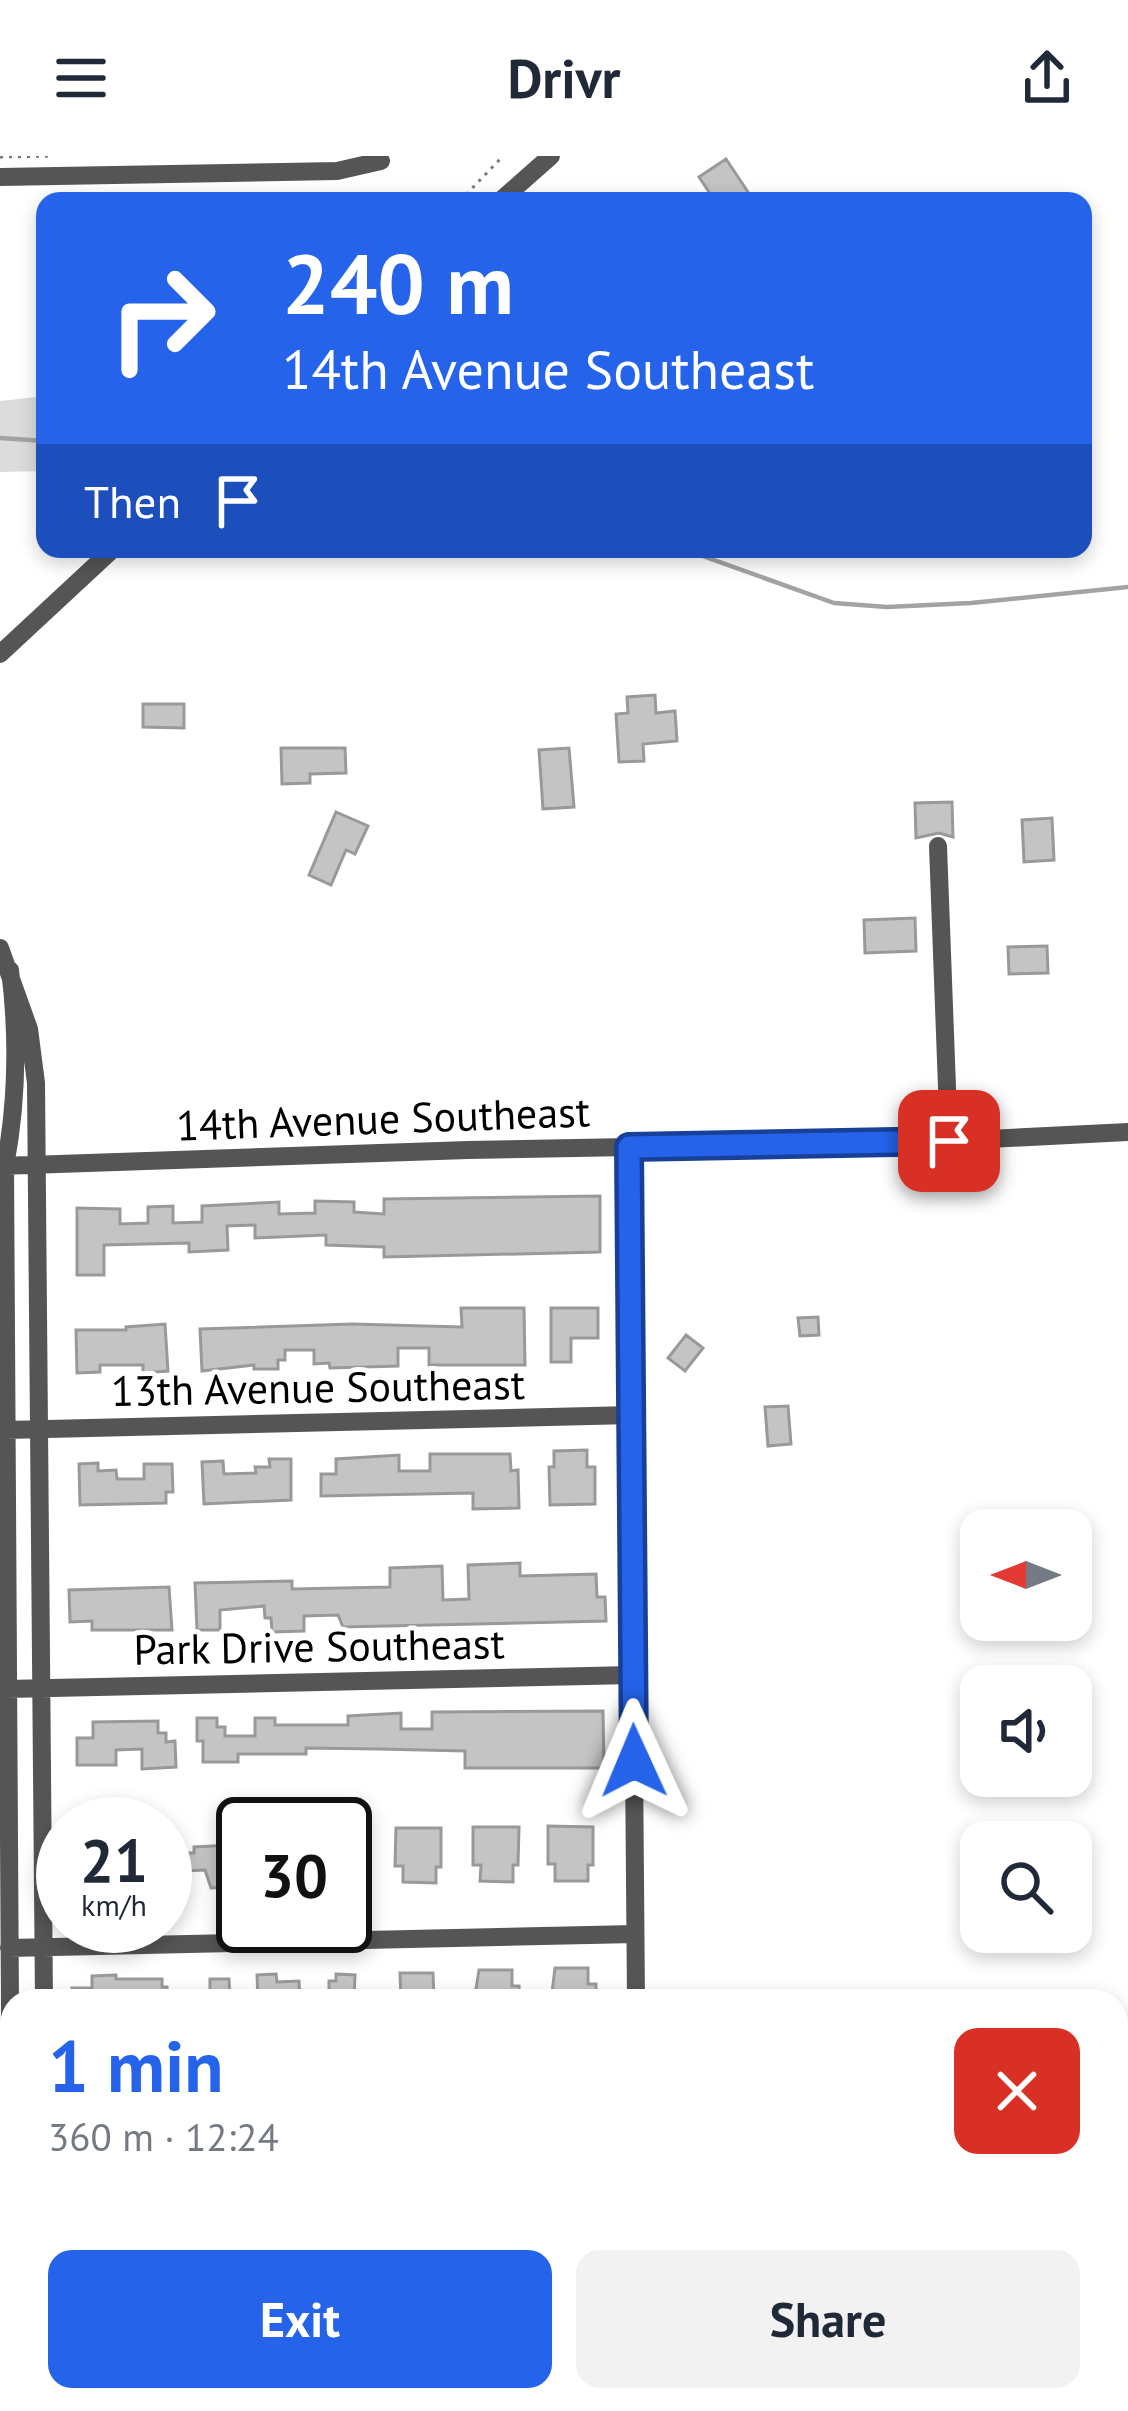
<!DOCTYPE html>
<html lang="en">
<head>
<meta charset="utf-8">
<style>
  :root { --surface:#fff; --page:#f2f2f3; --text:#1f2937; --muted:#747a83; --accent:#2563eb }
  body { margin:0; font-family:"PT Sans",sans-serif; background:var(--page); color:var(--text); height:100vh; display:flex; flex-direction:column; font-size:45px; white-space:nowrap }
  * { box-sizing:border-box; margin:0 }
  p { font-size:39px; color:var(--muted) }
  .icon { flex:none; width:66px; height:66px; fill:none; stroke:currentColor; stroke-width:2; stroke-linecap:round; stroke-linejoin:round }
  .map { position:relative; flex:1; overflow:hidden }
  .drawer { position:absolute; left:0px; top:1833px; width:1128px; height:423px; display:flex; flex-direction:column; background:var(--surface); border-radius:36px 36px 0 0; box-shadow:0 6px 18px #0003 }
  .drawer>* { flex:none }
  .banner { position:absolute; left:36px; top:36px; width:1056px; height:366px; border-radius:24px; box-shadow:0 6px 18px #0003; background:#2563eb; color:#fff; overflow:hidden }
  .needle { width:78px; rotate:270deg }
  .buttons { position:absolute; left:960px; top:1353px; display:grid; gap:24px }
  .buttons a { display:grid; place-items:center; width:132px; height:132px; border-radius:24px; background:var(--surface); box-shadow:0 6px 18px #0003; font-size:60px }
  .speed { position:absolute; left:36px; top:1641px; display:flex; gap:24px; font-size:60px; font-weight:700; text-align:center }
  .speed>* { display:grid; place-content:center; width:156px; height:156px; border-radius:50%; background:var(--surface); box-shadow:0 6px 18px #0003; line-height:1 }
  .speed small { font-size:30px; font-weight:400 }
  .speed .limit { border:6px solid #111; border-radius:18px; background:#fff; color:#111 }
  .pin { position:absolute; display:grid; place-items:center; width:102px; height:102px; color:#fff; margin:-51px; border-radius:24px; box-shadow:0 6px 18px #0006 }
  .me { position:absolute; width:132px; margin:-66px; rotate:359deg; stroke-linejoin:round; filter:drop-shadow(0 0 9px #0008) }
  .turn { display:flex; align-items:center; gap:42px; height:252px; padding:0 48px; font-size:54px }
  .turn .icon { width:156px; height:156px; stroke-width:2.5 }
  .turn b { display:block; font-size:84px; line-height:102px }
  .then { display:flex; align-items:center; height:114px; padding:0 48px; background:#0003; gap:24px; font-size:45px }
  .round { display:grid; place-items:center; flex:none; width:126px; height:126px; border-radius:24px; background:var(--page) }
  .head { display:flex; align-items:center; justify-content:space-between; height:204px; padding:0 48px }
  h1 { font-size:72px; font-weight:800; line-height:90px; color:var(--accent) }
  .cta { display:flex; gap:24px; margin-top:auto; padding:24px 48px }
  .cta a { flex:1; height:138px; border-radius:24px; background:var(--accent); color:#fff; font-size:48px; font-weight:800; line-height:138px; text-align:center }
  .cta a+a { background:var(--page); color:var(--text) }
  header { display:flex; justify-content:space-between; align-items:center; height:156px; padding:0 48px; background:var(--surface); font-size:54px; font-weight:800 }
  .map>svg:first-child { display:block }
  .green { fill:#dcdcdc }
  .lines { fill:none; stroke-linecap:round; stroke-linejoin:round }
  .stream { stroke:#a3a3a3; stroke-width:4.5 }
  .building { fill:#c4c4c4; stroke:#999; stroke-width:3 }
  .path { stroke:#777; stroke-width:3; stroke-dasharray:3 6; stroke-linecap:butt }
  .minor { stroke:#555; stroke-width:18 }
  .route-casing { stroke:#184099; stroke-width:30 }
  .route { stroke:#2563eb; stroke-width:21 }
  .labels { text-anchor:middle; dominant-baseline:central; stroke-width:10; stroke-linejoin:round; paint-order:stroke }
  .street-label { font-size:42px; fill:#000; stroke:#fff }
</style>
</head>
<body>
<header><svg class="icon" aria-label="menu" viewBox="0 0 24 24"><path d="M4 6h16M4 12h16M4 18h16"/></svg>Drivr<svg class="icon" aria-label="share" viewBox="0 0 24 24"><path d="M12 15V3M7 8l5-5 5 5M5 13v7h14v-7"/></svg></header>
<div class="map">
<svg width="1128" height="2255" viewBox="0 0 1128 2255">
  <rect width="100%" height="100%" fill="#fff"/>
  <!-- green -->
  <path class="green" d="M45,240v75l-45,1v-71z"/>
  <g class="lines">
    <!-- stream -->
    <path class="stream" d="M0,282l45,3
      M683,393l151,54 53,4 84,-4 157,-16"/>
  </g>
  <!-- building -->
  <path class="building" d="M726,3l28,42h-39l-16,-24z
    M655,539l1,18 19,-2 2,30 -34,3 1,17 -25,1 -3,-48 12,-1 -1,-16z
    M143,548h41v24l-41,-1z
    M281,592h64l1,25 -36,1v9l-28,1z
    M569,592l5,59 -31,2 -4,-59z
    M952,646l1,35 -14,-4 -23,5 -1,-35z
    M336,656l32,14 -13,28 -9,-4 -15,35 -22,-10z
    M1052,662l2,42 -30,2 -2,-42z
    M915,762l1,33 -51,2 -1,-33z
    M1047,790l1,27 -39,1 -1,-27z
    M600,1040v56l-216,5v-10l-58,-2v-10l-71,3v-13l-28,1 1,24 -39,2v-9l-85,2v30h-27v-67l43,1v15l28,-1v-16l25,-1v17l29,-1v-16l77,-4v12l36,-1v-12l39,1v10l30,2v-15z
    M461,1152h63l1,57h-96v-17h-31v18l-68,2 -1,-5 -15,1v-14h-29v10h-7v9h-24v-4l-52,6 -2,-42 152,-5 110,3z
    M551,1152h47v30h-27v24h-20z
    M818,1161l1,18 -19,1 -2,-18z
    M165,1168l3,47 -25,2v-8h-43v7l-23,1 -1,-43h50v-3z
    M686,1179l17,13 -18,23 -17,-13z
    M788,1250l3,38 -23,2 -3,-39z
    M587,1294v17h8v37l-45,1 -1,-38h5v-16z
    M430,1298h80l1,17 7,-1 1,38 -46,1v-16l-152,3v-22h15v-15l63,-4v16h31z
    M269,1303h22v41l-87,4 -2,-42 21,-1 1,13 32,-1 -1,-6h15z
    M98,1307v8l18,-1 1,9h27v-15h28l1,28h-7v11l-86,2 -1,-41z
    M520,1407v13l76,-2 1,23h8l1,24 -263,6 -5,-12 -34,1v15l-32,1 -1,-14h-6l-1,-12 -44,4v20h-23l-2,-47 97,-2v8l98,-2v-19l52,-2 1,34 26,-1 -1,-34z
    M169,1431l3,43h-80v-9l-22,1 -1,-32z
    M603,1555l1,57h-139v-17l-87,-2 -72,-1v6h-68v8h-35v-21h-6v-23h20v9h8v9h30v-18h20v7h73v-9l53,-3v16h31v-17z
    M158,1565v12h8v9l9,-1 1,26 -34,2v-20l-26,1v15h-39v-27h16v-16z
    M548,1670l45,1v38h-5v16h-33v-17h-7z
    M473,1671h46l-1,38h-5v17l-33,-1 1,-16h-8z
    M396,1672h45v39h-5v16l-33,-1v-16h-8z
    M231,1689l3,42 -23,1 -6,-18 -40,2v-19h29v-6z
    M345,1695h13l1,26h-14z
    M555,1812h33v16h8v17h-45z
    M479,1814h33v16h7l1,15h-46z
    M400,1817h33l1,28h-33z
    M276,1818l1,8 22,-1 1,20h-42l-1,-26z
    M336,1818l19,1 -1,26h-25v-20h7z
    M116,1819v4h46v8h5l1,14h-95l-1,-13h20v-12z
    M210,1823h19l1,22h-20z"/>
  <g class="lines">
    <!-- path -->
    <path class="path" d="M0,1l52,-1
      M460,45l43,-45"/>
    <!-- minor -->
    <path class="minor" d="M0,21l337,-6 44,-10
      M500,45l51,-45
      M0,498l113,-105
      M938,690l11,295
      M0,792l29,81 7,54 8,918
      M10,814c8,64 7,133 -5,196l7,1177
      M629,991l7,854
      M0,1010l468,-16 481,-9 179,-9
      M6,1274l626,-15
      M7,1533l626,-14
      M9,1792l626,-14
      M4,2255l8,-62"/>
  </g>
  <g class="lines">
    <!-- route casing -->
    <g class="route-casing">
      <path id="route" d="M634,1605l-5,-614 320,-6"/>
    </g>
    <!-- route -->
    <use href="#route" class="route"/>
  </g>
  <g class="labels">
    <!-- street labels -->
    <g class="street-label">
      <text transform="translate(383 962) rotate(-2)">14th Avenue Southeast</text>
      <text transform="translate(318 1231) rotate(-1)">13th Avenue Southeast</text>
      <text transform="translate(319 1490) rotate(-1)">Park Drive Southeast</text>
    </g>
  </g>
</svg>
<div class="buttons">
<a><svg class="needle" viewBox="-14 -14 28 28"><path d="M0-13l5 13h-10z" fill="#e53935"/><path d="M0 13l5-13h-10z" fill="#747a83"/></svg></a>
<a><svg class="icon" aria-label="sound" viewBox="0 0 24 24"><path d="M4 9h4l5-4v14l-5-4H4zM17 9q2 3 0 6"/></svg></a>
<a><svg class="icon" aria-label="search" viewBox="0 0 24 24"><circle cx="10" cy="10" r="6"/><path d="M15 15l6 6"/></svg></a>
</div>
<div class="speed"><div>21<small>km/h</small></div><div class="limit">30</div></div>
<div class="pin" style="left:949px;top:985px;background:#d93025"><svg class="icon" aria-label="arrive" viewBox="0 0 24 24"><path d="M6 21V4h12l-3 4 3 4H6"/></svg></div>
<svg class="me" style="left:634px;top:1605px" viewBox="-20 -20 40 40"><path d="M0-17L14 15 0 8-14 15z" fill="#2563eb" stroke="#fff" stroke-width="4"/></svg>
<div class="banner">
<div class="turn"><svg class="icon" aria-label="right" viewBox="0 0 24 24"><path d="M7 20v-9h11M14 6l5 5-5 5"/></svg><div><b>240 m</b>14th Avenue Southeast</div></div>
<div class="then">Then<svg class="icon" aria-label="arrive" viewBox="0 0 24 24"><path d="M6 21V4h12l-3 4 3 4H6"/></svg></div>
</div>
<section class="drawer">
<div class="head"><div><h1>1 min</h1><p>360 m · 12:24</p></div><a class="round" style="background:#d93025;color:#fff"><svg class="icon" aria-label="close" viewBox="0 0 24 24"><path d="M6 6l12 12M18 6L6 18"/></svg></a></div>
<div class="cta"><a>Exit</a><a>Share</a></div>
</section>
</div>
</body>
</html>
